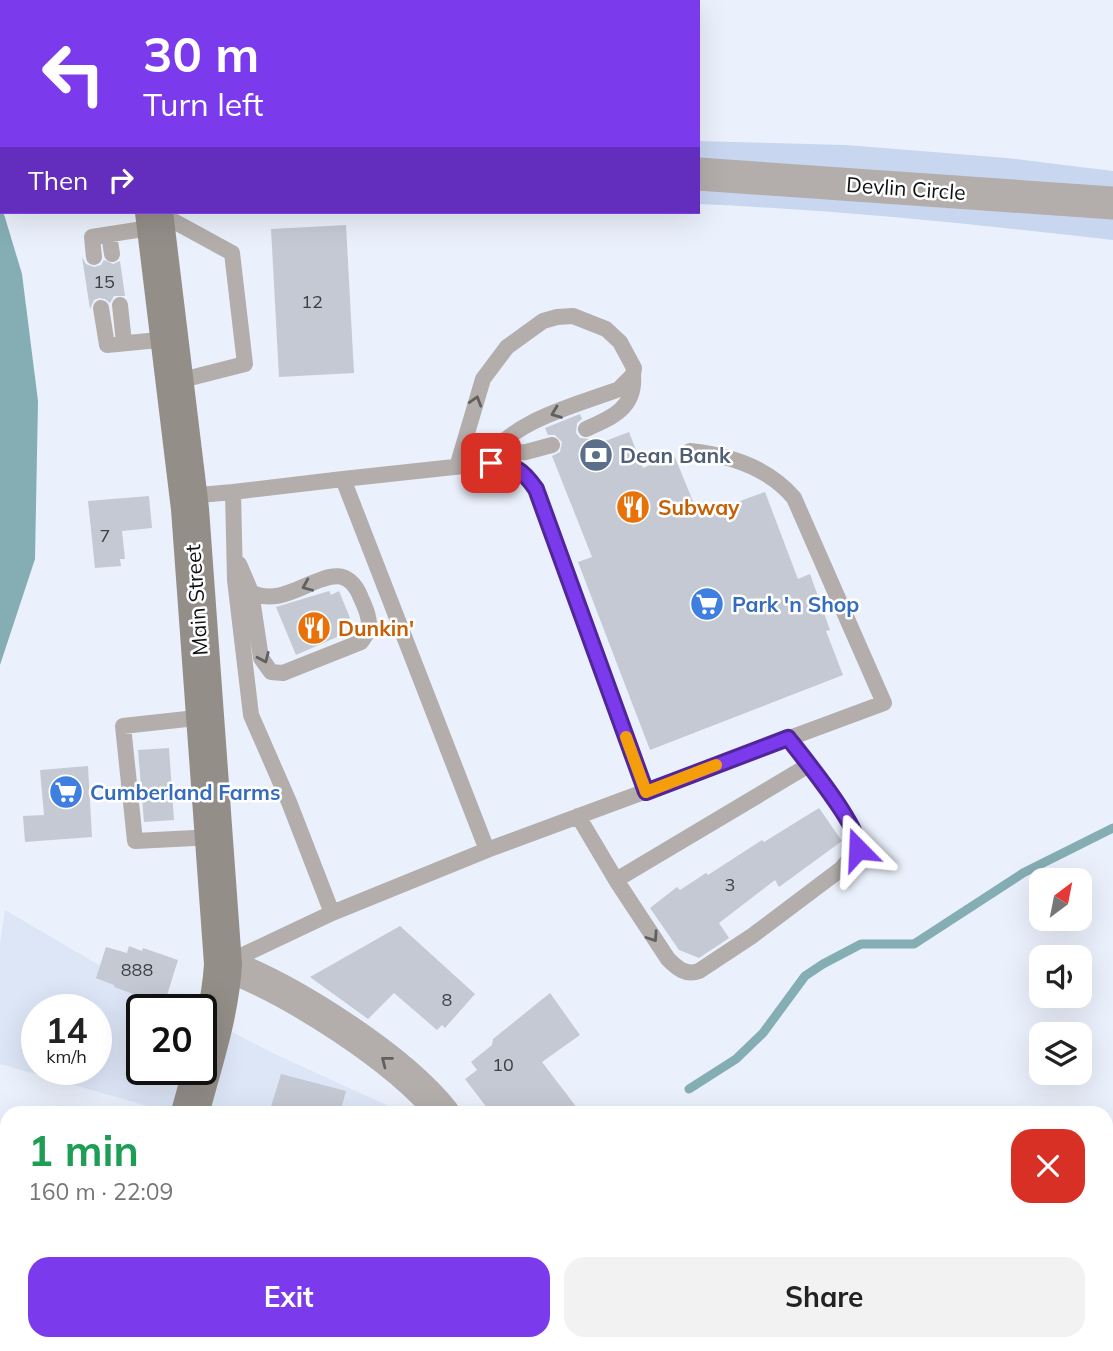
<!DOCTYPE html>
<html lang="en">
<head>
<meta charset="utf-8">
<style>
  :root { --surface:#fff; --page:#f2f2f2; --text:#222; --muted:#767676; --accent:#7c3aed }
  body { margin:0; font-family:Mulish,sans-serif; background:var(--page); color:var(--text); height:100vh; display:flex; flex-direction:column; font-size:26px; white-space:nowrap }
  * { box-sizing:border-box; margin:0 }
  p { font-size:23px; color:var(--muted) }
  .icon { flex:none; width:38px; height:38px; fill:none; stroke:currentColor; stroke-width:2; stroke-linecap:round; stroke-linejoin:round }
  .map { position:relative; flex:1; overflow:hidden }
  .sheet { position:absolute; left:0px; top:1106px; width:1113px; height:245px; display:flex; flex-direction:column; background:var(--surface); border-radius:21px 21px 0 0; box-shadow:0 7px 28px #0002 }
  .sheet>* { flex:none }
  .banner { position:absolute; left:0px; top:0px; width:700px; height:214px; box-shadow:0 7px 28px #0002; background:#7c3aed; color:#fff; overflow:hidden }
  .needle { width:46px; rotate:32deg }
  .tools { position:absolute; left:1029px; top:868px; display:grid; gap:14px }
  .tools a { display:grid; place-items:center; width:63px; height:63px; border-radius:14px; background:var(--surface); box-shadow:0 7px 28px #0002; font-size:35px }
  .speed { position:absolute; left:21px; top:994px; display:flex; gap:14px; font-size:35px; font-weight:700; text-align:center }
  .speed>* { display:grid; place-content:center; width:91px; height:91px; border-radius:50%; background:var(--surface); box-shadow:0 7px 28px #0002; line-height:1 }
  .speed small { font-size:18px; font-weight:400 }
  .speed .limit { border:4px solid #111; border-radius:10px; background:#fff; color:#111 }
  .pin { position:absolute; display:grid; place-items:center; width:60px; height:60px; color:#fff; margin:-30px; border-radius:14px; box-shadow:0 4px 10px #0006 }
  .me { position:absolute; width:77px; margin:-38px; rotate:339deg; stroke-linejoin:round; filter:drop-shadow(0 0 5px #0008) }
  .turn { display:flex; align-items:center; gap:24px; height:147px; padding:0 28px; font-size:32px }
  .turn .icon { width:91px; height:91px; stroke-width:2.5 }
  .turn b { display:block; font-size:49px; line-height:60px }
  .then { display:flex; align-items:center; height:66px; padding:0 28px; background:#0003; gap:14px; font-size:26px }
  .round { display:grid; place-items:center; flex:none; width:74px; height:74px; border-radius:21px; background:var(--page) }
  .head { display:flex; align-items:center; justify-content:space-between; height:119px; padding:0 28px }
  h1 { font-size:42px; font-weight:700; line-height:52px; color:#1e9e55 }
  .primary-button { display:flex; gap:14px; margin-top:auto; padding:14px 28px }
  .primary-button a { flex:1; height:80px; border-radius:21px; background:var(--accent); color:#fff; font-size:28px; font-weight:700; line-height:80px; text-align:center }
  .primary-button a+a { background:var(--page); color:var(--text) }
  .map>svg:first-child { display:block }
  .built { fill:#dde6f7; fill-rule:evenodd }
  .green { fill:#c9d6f0 }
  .water { fill:#85adb4 }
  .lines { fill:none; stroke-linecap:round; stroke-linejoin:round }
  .stream { stroke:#85adb4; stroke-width:9 }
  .building { fill:#c4c9d3 }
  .service { stroke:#b3aeab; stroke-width:16 }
  .minor { stroke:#b3aeab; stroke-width:33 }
  .secondary { stroke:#948e89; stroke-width:38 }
  .oneway { stroke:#616060 }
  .route-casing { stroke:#51269a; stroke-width:18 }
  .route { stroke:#7c3aed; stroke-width:12 }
  .slow { stroke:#f59e0b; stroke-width:12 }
  .labels { text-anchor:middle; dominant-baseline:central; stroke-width:5; stroke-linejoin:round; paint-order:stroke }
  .number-label { font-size:18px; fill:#3c3f44 }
  .street-label { font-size:21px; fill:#0f1114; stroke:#fff }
  .service-label { font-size:21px; font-weight:bold; fill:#4e5e75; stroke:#fff; text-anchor:start }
  .food-label { font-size:21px; font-weight:bold; fill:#c56008; stroke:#fff; text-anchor:start }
  .shop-label { font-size:21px; font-weight:bold; fill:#366cbe; stroke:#fff; text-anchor:start }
</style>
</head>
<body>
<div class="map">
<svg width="1113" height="1351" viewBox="0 0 1113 1351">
  <rect width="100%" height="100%" fill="#ebf1fc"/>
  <!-- built -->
  <path class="built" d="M5,910l118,69 65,31h-46v59h59v-53l74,38 129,59h-232l-172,-49v-121zM37,1010h59v59h-59z"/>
  <!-- green -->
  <path class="green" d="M698,141l148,4 161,13 106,13v69c-138,-16 -276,-30 -415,-36z
    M752,1344h91l14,7h-101z"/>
  <!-- water -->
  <path class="water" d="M0,201l22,73 16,127 -3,158 -35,106z"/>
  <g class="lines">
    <!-- stream -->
    <path class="stream" d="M689,1089l47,-30 27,-26 42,-57 18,-12 38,-20h53l109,-71 90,-45"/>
  </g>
  <!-- building -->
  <path class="building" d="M346,225l8,148 -75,4 -8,-148z
    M82,257l4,7 8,3 7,-2 3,-5 9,4 7,-3 5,35h-11l-4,7 -5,-4 -6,-1 -5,2 -4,9z
    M580,414l2,5 -5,4 -1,10 4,5 9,1 3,7 37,-14 14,36 31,-13 25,61 66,-24 33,87 12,-5 20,56 -4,1 17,44 -193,75 -72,-188 14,-5 -40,-101 8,-4 2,-10 -7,-7h-7l-3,-7z
    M149,496l3,32 -30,3 3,28h-5l1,7 -26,2 -7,-67z
    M329,591l2,4 8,-4 11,27 -9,4 5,11 -50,22 -20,-48z
    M169,748l5,72 -30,2 -6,-72z
    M88,766l4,71 -67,5 -2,-26 21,-1 -4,-45z
    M819,808l23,33 -63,46 -4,-7 -56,43 10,15 -30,20 -20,-8 -29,-42 27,-21 3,3 26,-17 2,2 54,-35 2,2z
    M400,926l75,68 -30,34 -3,-3 -5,5 -43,-37 -26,26 -58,-42z
    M129,946l13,5 1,-3 35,12 -14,45 -50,-18v-2l-18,-7 10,-31 21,6z
    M550,993l30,42 -38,27 39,51h-90l-26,-34 12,-9 -6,-8 21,-17 1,-6z
    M281,1074l65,17 -6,22h-71z"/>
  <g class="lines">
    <!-- service -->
    <path class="service" d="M133,2l5,-2
      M157,212l75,41 13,111 -71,18
      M109,235l3,19
      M94,257l-2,-20 64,-10
      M120,305l4,38
      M101,308l6,37 62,-6
      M586,429c25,-11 50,-21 47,-54
      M489,454l37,-2 26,-7
      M457,467l26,-88 24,-32 36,-26 14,-4 16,-1 33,13 14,13 14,26 -1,7 -14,14c-47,18 -106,30 -136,75
      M188,496l45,-4
      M239,564l12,28 10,66 10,14 12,1 78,-31 8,-12c1,-12 -3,-21 -8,-32 -22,-56 -69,17 -110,-6
      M205,717l-82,9 12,115 79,-4
      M578,816l38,64 193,-115 -21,-27
      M487,850l-144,-371 148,-16c24,2 31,6 45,26l110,303
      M616,880l52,79c9,9 18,17 31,12l53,-35 89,-67 17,-20 1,-6 -7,-17 -43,-61
      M332,913l-43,-111 -38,-87 -16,-135 -2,-88 110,-13
      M226,963l106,-50 155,-63 397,-147 -90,-205c-26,-31 -65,-43 -104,-47"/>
    <!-- minor -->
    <path class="minor" d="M698,174l415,29
      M223,964c67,24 176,94 220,149
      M0,1189l7,2
      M567,1344l3,7"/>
    <!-- secondary -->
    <path class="secondary" d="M109,0l1,2
      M154,212l36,297 33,455c-3,51 -20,100 -33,149
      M123,1351l2,-7"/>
  </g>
  <!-- one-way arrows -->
  <defs><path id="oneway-chevron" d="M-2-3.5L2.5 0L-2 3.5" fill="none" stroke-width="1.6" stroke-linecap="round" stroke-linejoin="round" transform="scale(1.75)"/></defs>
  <g class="oneway">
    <use href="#oneway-chevron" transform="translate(476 401) rotate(-73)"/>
    <use href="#oneway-chevron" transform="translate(556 413) rotate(159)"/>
    <use href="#oneway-chevron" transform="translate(307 586) rotate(157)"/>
    <use href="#oneway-chevron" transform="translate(264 658) rotate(66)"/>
    <use href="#oneway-chevron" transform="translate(653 937) rotate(56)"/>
    <use href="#oneway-chevron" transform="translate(386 1061) rotate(-142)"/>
  </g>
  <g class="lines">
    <!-- route casing -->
    <g class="route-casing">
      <path id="route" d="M491,463c24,2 31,6 45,26l110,303 142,-54c15,19 74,91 70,111"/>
    </g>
    <!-- route -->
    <use href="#route" class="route"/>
    <!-- slow -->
    <path class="slow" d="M626,737l20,55 70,-27"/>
  </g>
  <!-- icons -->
  <defs>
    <g id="bank-disc" transform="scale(1.75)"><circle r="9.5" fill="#5c6f8a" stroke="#fff"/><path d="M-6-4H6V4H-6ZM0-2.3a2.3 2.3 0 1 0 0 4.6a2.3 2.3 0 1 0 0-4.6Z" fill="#fff"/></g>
    <g id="restaurant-disc" transform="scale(1.75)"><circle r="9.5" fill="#e8710a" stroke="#fff"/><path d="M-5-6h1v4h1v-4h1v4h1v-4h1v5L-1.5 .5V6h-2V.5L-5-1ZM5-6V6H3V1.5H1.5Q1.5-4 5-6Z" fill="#fff"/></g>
    <g id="supermarket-disc" transform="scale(1.75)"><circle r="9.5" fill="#3f7fe0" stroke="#fff"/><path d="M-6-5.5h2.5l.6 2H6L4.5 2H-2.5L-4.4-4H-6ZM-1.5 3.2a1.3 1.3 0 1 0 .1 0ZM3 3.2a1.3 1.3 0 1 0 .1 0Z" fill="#fff"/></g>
  </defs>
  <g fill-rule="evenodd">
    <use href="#bank-disc" x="596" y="455"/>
    <use href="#restaurant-disc" x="633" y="507"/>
    <use href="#supermarket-disc" x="707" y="604"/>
    <use href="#restaurant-disc" x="314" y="628"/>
    <use href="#supermarket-disc" x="66" y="792"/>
  </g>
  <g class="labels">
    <!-- number labels -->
    <g class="number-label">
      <text x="104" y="281">15</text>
      <text x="312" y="301">12</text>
      <text x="105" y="535">7</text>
      <text x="730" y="884">3</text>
      <text x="137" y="969">888</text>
      <text x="447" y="999">8</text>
      <text x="503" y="1064">10</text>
    </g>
    <!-- street labels -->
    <g class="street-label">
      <text transform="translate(906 188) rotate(4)">Devlin Circle</text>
      <text transform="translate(196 600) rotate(-94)">Main Street</text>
    </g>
    <!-- service labels -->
    <g class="service-label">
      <text x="620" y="455">Dean Bank</text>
    </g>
    <!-- food labels -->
    <g class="food-label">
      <text x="658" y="507">Subway</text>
      <text x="338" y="628">Dunkin'</text>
    </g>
    <!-- shop labels -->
    <g class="shop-label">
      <text x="732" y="604">Park 'n Shop</text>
      <text x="90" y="792">Cumberland Farms</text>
    </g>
  </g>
</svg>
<div class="tools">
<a><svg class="needle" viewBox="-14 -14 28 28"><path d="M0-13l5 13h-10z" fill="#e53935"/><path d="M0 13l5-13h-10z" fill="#767676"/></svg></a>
<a><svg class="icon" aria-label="sound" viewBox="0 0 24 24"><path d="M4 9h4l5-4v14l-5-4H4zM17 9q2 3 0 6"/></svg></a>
<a><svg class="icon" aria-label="layers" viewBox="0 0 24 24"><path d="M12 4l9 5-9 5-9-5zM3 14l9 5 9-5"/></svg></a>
</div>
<div class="speed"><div>14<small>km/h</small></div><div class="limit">20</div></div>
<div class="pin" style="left:491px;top:463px;background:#d93025"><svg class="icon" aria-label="arrive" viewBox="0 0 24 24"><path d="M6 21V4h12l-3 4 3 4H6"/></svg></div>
<svg class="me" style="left:858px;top:849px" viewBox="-20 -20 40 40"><path d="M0-17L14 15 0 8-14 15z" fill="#7c3aed" stroke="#fff" stroke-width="4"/></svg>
<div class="banner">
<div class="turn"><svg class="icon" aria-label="left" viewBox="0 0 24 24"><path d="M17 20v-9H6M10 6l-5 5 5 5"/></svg><div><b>30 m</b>Turn left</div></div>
<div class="then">Then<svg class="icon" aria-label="right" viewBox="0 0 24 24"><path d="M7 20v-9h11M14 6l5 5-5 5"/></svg></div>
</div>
<section class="sheet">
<div class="head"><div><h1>1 min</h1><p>160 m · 22:09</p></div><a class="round" style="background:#d93025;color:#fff"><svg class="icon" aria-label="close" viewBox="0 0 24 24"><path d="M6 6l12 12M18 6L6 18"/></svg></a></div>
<div class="primary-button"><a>Exit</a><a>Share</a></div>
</section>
</div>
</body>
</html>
